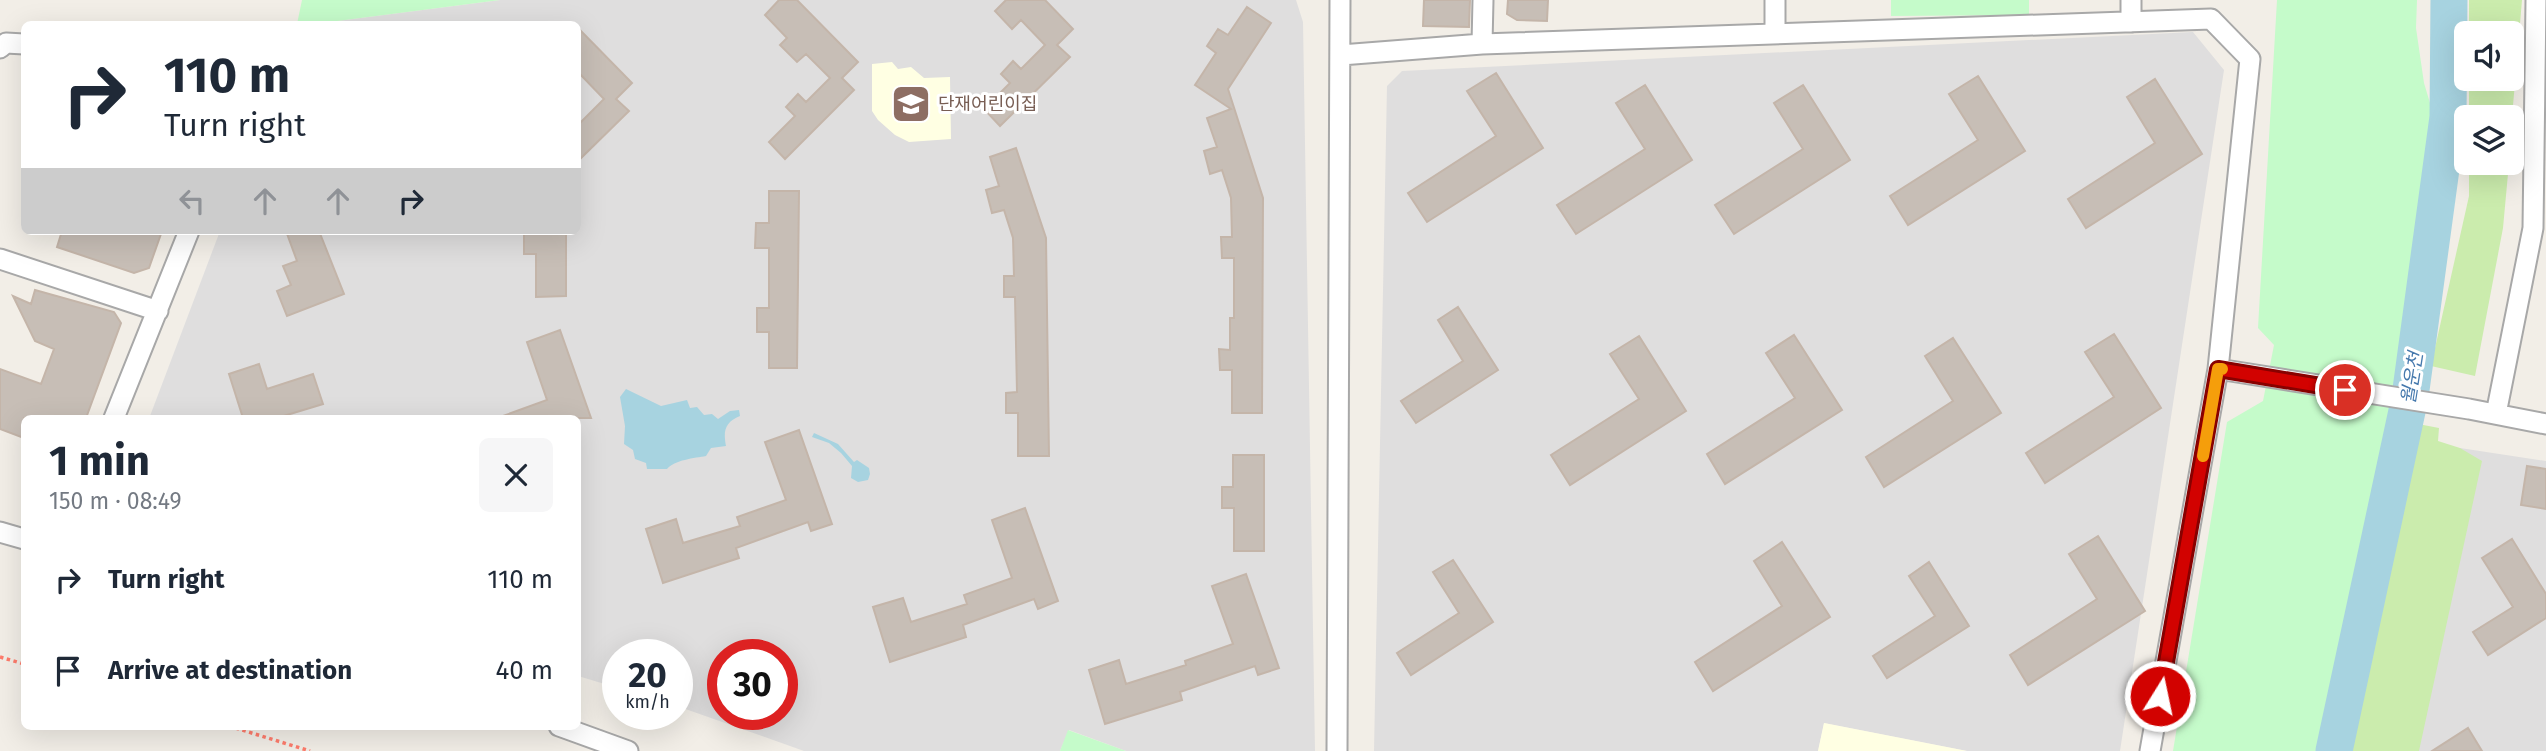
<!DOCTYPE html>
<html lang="en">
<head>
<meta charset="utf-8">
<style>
  :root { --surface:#fff; --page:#f6f6f7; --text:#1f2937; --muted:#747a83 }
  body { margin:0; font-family:"Fira Sans","Noto Sans KR",sans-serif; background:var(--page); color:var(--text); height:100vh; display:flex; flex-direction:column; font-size:26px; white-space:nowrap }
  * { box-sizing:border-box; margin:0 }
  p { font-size:23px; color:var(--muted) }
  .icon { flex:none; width:38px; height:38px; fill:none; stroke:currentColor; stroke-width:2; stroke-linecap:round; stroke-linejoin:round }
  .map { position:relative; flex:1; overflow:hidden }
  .panel { position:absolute; left:21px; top:415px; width:560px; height:315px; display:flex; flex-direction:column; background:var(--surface); border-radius:10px; box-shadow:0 7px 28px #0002 }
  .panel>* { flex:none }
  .hud { position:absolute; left:21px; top:21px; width:560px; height:214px; border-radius:10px; box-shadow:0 7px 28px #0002; background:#fff; color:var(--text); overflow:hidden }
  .buttons { position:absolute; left:2454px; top:21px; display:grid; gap:14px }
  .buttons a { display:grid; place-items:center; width:70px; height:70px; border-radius:10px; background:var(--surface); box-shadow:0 7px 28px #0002; font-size:35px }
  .speed { position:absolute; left:602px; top:639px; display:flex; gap:14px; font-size:35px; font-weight:700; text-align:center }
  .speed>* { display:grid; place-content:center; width:91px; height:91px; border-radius:50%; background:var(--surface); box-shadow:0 7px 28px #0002; line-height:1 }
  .speed small { font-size:18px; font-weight:400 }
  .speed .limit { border:10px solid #d22; background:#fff; color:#111 }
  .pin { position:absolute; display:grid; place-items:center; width:60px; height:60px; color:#fff; margin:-30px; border:4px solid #fff; border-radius:50%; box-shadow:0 2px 7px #0007 }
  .me { position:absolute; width:77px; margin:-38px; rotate:10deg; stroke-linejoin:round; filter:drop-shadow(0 0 5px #0008) }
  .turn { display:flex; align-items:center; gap:24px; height:147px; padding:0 28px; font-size:32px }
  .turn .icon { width:91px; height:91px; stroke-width:2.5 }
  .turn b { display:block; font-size:49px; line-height:60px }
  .lanes { display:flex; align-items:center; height:66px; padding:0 28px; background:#0003; justify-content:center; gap:35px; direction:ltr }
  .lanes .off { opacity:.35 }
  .round { display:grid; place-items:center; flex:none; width:74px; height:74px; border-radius:10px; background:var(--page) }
  .overview { display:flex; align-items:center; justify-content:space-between; height:119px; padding:0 28px }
  h1 { font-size:42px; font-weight:700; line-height:52px }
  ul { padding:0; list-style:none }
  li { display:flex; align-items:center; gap:21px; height:91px; padding:0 28px }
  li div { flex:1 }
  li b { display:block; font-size:26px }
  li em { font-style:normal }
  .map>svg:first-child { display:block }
  .residential { fill:#dfdede; fill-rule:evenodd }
  .education { fill:#ffffe3 }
  .grass { fill:#cbecad }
  .park { fill:#c5fbca }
  .water { fill:#a7d3e0 }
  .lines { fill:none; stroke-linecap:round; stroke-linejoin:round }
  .river { stroke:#a7d3e0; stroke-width:37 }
  .building { fill:#c7beb6; stroke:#c4b5a9; stroke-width:2 }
  .minor-casing { stroke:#a8a8a8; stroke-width:23 }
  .path { stroke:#fe7c6c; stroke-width:3.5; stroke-dasharray:3.5 3.5; stroke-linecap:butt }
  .minor { stroke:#fff; stroke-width:19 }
  .route-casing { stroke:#880100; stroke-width:18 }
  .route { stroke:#d20200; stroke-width:12 }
  .slow { stroke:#f59e0b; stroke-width:12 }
  .labels { text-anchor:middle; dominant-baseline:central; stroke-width:6; stroke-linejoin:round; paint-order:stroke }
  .education-label { font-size:18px; fill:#785e54; stroke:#fff; text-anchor:start }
  .water-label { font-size:19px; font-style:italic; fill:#4679ad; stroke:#fff }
</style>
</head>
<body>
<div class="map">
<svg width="2546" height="751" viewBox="0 0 2546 751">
  <rect width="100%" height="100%" fill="#f2eee7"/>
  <!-- residential -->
  <path class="residential" d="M500,0h796l7,22 12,729h-189l-57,-21 -9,21h-256l-127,-45v-52h-59v34l-40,-12v-258h-422l-6,-2 70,-185h358v-207h-264zM723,654h59v60h-59z
    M2193,32l31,38 -104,681h-153l-143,-28 -6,28h-444l13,-665 15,-15z
    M2460,448l86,13v290h-145z"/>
  <!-- education -->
  <path class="education" d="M892,62l6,7 13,-2 13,11 26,-1 1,62 -42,3 -14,-7 -17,-15 -6,-9v-47z
    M1824,723l143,28h-149z"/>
  <!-- grass -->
  <path class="grass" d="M2469,0h53l-11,129v-12h-42v-38h42v-46h-42z
    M2469,163h40l-6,65 -28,148 -44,-10 38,-170z
    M2413,423l26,5 -1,13 22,7 22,13 -63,290h-75z"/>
  <!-- park -->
  <path class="park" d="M302,0h198l-186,24h-17z
    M1891,0h138v15l-138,1z
    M2277,0h140l-1,28 8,55 9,30 -7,71 -10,56 -8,124 -80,387h-155l54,-329 36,-21 11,-56 -16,-17z
    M1068,730l58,21h-66z"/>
  <!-- water -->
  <path class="water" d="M626,389l35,17 26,-6 3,8 7,-1 7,8 8,-1 6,5 12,-8 9,-1 1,6c-15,6 -17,15 -14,30l-15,2 -5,8c-11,2 -32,4 -39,13h-20l-1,-6 -11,-4 -2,-9 -9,-6 1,-18 -5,-29z
    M814,433l24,11 16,18 3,-2 12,8 1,6 -2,6 -10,2 -7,-4 1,-12 -11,-13 -12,-10 -17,-6z"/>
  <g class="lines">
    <!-- river -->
    <path class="river" d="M2334,751l76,-354 38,-280 1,-117"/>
  </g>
  <!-- building -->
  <path class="building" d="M779,0h18l61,62 -16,16 12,12 -69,69 -16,-17 26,-26 -9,-9 12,-13 8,8 24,-24 -24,-24 -9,8 -17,-17 7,-7 -22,-23z
    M1006,0h39l28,29 -16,16 13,12 -70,69 -16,-17 26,-26 -9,-9 12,-13 8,8 24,-24 -24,-25 -9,9 -17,-18z
    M1424,0h46l-1,27 -46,-1z
    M1508,0h40l-1,21 -30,-1 -10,-6z
    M1247,7l24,16 -43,66 35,109 -1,215h-30v-43h-12l-1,-21 11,1v-32h4v-60h-12l-1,-21h11l-1,-39 -9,-28 -12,4 -6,-23 13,-4 -10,-29 24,-9 -36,-24 21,-32 -9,-7 11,-17 10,6z
    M578,28l54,55 -16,16 13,12 -51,50v-36l26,-26 -26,-27z
    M1496,73l47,75 -116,74 -19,-29 88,-57 -29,-45z
    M1978,76l47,75 -117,74 -18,-29 88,-56 -29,-46z
    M2155,79l47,75 -116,74 -18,-29 87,-56 -28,-46z
    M1645,85l47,75 -116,74 -19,-29 88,-56 -29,-46z
    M1803,85l47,75 -116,74 -19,-29 88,-56 -29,-46z
    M1016,148l30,90 3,218h-31v-43h-12v-20l11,-1 -2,-95h-11v-21h10l-1,-38 -9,-28 -12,3 -6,-23 13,-4 -9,-29z
    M769,191h30l-2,177h-28v-36h-12v-24h12v-60h-14l1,-25h13z
    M62,231h100l-13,37 -15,5 -77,-26z
    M286,231h33l25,63 -57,22 -10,-25 14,-6 -8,-19 14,-5z
    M534,231h32v65l-30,1v-43h-12v-21h10z
    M35,290l79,22 7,11 -35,95h-62v20l-24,-9v-60l41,15 13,-35 -19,-8 -22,-45 18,8z
    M1458,307l40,63 -82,53 -15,-22 62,-40 -25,-41z
    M560,330l31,88h-88v-2l44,-16 -20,-58z
    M2114,334l47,74 -116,75 -19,-30 88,-56 -29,-45z
    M1794,335l48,75 -117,74 -18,-30 88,-56 -29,-45z
    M1639,336l47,75 -116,74 -19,-30 88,-56 -29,-45z
    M1953,338l48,75 -117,74 -18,-30 87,-56 -28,-45z
    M259,364l8,25 46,-15 10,30 -46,14h-34l-14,-44z
    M799,430l33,94 -21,7 -3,-9 -72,26 3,10 -76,25 -17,-54 30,-10 7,24 57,-17 -3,-9 49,-17 -21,-58z
    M1233,455h31v96h-30v-43h-12v-21h11z
    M2527,466l19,3v40l-25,-4z
    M1025,508l33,93 -20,8 -4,-10 -71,26 3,12 -76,25 -17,-55 30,-9 8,24 56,-18 -3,-9 48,-17 -20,-58z
    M2098,536l47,75 -117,74 -18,-30 87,-56 -28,-45z
    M2512,539l34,55v24l-58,37 -15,-23 40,-25 -31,-49z
    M1782,542l48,75 -117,74 -18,-29 87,-56 -28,-45z
    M1453,560l40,62 -82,53 -14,-22 62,-40 -26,-41z
    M1929,562l40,64 -82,52 -14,-22 62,-40 -26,-40z
    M1246,574l33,94 -21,7 -3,-9 -75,26 2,8 -77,24 -16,-54 30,-10 7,24 60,-19 -1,-4 48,-17 -21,-58z
    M2468,728l14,23h-50z"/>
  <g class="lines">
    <!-- minor casing -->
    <g class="minor-casing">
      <path id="minor" d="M1775,0v34
        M2131,0v22
        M1482,44l1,-44
        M0,48l6,-5 18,1
        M1341,55l141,-11 729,-25 39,40 -32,310 -68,382
        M0,259l158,52
        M2218,369l251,40 77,15
        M2496,414l37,-186 3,-228
        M114,418l75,-187
        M0,532l24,7
        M559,726l69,25
        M1337,751l3,-751"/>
    </g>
    <!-- path -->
    <path class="path" d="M0,657l24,7
      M229,726l81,25"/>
    <!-- minor -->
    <use href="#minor" class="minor"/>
  </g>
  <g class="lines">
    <!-- route casing -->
    <g class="route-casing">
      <path id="route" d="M2160,696l58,-327 127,21"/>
    </g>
    <!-- route -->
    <use href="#route" class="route"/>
    <!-- slow -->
    <path class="slow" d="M2203,456l15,-87h4"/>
  </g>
  <!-- icons -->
  <defs>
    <g id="school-square" transform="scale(2.0125)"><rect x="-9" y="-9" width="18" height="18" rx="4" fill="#8d6e63" stroke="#fff"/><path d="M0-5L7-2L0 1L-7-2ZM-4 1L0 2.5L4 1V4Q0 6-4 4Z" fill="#fff"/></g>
  </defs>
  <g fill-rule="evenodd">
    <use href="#school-square" x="911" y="104"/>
  </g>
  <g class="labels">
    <!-- education labels -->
    <g class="education-label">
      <text x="938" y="104">단재어린이집</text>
    </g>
    <!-- water labels -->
    <g class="water-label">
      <text transform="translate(2412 378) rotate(-81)">월운천</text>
    </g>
  </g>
</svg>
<div class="buttons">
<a><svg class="icon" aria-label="sound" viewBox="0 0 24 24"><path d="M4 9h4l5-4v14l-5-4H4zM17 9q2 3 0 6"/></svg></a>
<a><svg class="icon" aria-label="layers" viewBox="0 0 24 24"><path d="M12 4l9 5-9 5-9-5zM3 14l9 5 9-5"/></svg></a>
</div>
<div class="speed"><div>20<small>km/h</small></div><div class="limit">30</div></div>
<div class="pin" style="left:2345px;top:390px;background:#d93025"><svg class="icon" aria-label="arrive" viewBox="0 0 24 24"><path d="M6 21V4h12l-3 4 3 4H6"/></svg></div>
<svg class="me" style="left:2160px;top:696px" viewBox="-20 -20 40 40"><circle r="17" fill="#d20200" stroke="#fff" stroke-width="3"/><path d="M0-11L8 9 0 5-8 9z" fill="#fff"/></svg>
<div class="hud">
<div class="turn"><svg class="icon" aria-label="right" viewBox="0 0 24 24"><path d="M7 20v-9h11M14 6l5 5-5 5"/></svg><div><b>110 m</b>Turn right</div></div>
<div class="lanes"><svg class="icon off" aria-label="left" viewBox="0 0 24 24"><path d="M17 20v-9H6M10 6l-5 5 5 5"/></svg><svg class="icon off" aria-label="ahead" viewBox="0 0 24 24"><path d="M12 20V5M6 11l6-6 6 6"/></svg><svg class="icon off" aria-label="ahead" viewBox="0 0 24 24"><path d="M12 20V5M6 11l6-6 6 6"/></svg><svg class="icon" aria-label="right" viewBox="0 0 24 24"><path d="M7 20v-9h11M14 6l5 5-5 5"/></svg></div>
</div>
<section class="panel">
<div class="overview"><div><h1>1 min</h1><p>150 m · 08:49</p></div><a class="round"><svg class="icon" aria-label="close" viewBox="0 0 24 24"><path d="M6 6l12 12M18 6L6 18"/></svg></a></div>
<ul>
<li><svg class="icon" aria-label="right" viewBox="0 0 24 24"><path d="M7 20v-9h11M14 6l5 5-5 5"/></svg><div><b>Turn right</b></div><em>110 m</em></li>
<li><svg class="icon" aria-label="arrive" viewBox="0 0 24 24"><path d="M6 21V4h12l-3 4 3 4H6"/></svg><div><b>Arrive at destination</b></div><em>40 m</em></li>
</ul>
</section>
</div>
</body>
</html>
